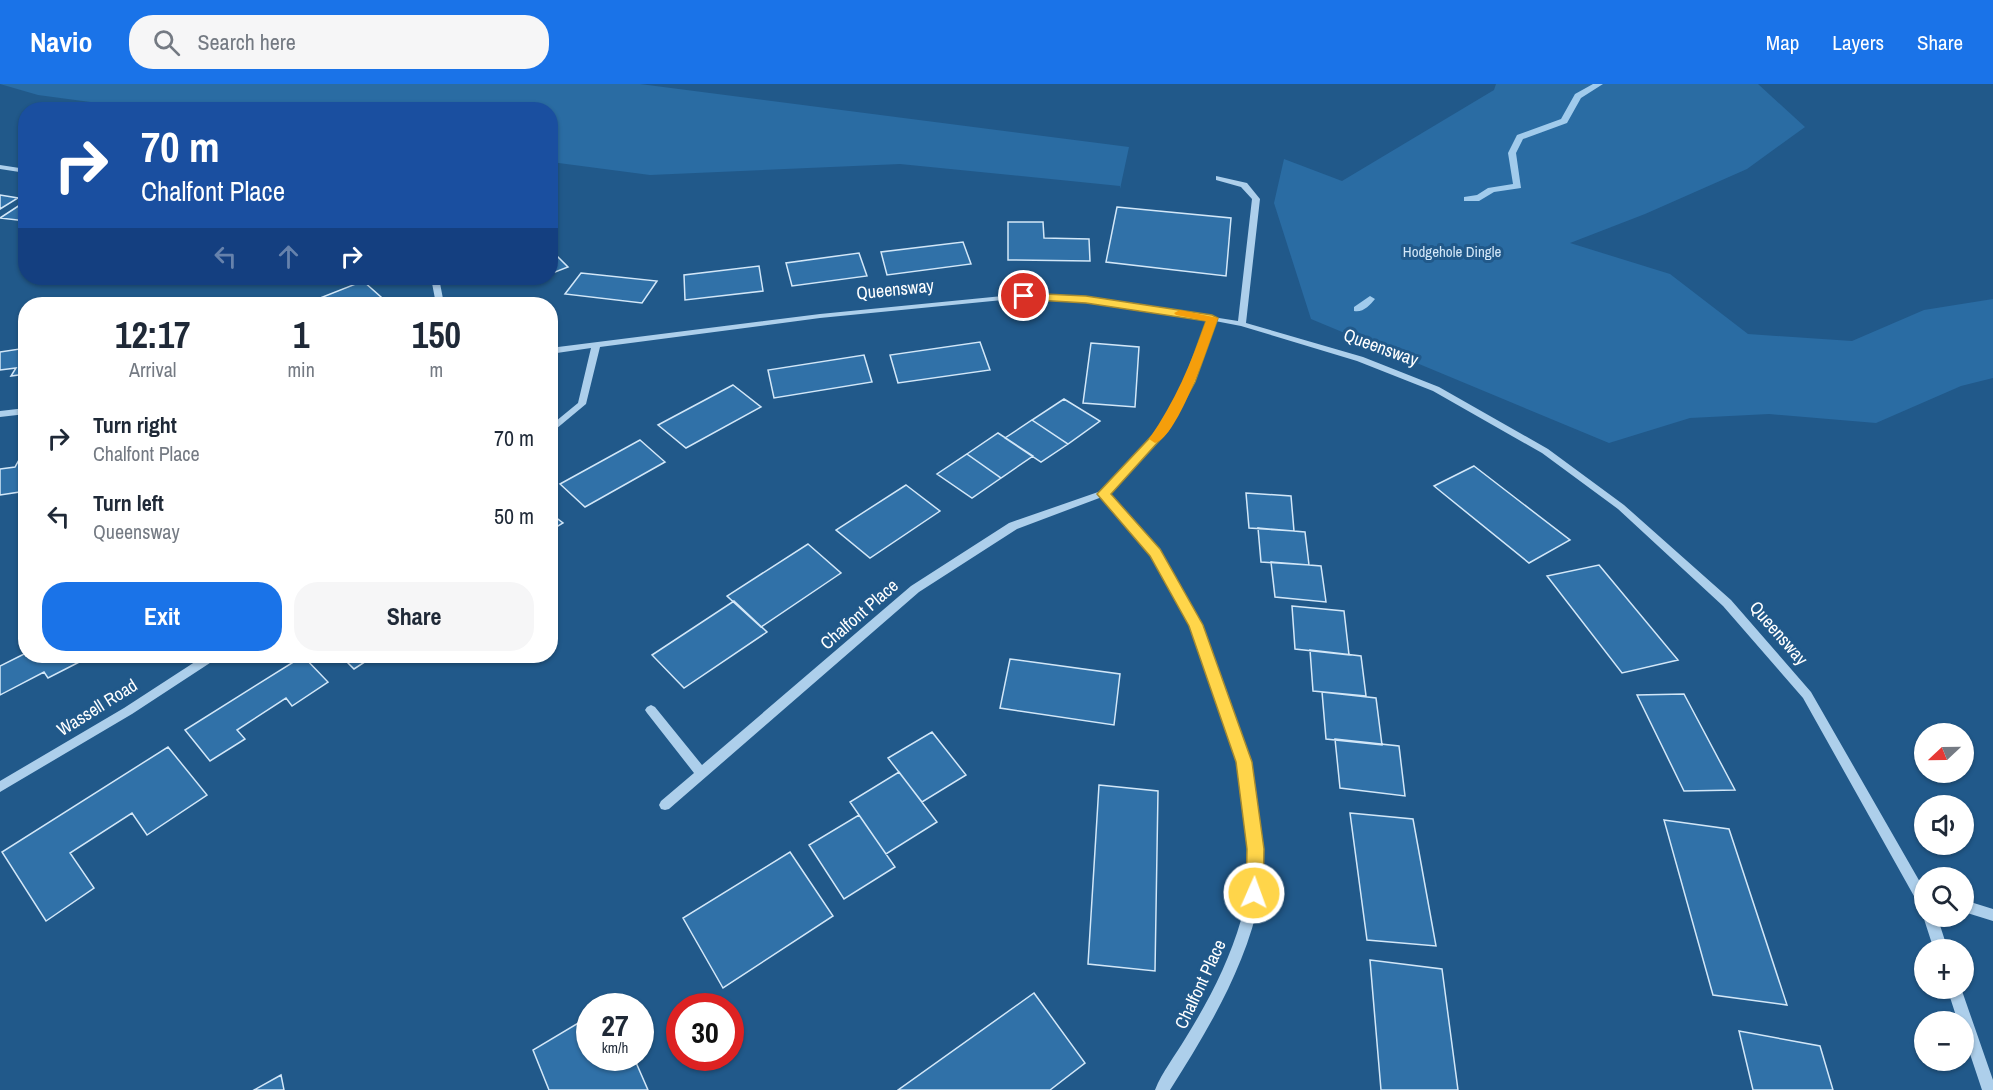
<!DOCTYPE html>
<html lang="en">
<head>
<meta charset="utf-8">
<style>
  :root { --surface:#fff; --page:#f6f6f7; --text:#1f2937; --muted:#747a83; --accent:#1a73e8 }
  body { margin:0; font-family:"Archivo Narrow",sans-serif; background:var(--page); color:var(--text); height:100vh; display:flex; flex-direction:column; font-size:22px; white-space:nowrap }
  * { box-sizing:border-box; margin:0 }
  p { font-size:20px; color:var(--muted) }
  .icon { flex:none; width:33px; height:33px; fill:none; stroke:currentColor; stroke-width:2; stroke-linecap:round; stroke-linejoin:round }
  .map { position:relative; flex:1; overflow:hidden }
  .panel { position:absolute; left:18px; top:213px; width:540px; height:366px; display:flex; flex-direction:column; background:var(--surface); border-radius:24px; box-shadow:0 2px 4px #0004 }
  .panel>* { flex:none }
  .top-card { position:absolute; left:18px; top:18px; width:540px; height:183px; border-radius:24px; box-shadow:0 2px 4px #0004; background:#1a4fa0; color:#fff; overflow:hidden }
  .needle { width:39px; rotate:248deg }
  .fabs { position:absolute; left:1914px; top:639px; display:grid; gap:12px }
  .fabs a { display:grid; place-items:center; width:60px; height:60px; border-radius:50%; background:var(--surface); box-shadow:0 2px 4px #0004; font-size:30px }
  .speed { position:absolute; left:576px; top:909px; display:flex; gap:12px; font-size:30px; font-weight:700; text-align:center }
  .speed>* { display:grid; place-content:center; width:78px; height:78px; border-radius:50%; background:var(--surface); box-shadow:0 2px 4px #0004; line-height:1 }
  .speed small { font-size:15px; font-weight:400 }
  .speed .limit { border:9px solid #d22; background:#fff; color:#111 }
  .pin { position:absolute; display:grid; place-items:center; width:51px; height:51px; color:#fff; margin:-26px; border:3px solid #fff; border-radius:50%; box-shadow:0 2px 6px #0007 }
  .me { position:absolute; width:66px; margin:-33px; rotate:2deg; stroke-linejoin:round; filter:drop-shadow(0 0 4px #0008) }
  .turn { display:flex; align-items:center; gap:21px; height:126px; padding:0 24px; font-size:27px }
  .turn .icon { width:78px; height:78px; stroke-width:2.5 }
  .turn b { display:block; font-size:42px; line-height:51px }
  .lanes { display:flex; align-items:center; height:57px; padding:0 24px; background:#0003; justify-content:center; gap:30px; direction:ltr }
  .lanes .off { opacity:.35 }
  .eta { display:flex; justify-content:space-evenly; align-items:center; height:102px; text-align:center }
  .eta b { font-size:36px; font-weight:700; line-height:42px }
  .primary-button { display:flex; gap:12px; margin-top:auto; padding:12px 24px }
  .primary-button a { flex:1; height:69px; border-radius:24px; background:var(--accent); color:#fff; font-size:24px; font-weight:700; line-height:69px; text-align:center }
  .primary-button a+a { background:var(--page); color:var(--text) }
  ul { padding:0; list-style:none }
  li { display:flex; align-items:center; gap:18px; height:78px; padding:0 24px }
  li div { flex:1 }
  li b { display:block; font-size:22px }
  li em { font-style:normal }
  header { display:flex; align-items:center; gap:36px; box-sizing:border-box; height:84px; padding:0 30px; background:var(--accent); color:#fff }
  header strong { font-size:28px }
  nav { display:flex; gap:33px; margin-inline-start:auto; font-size:21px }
  .search { width:420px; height:54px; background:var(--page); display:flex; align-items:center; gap:15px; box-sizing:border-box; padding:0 21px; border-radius:24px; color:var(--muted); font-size:22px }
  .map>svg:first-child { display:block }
  .green { fill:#2a6ca3 }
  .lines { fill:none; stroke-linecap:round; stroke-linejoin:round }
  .stream { fill:#a1cbec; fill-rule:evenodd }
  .building { fill:#3071a8; stroke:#d2e7f8; stroke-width:1.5 }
  .minor { fill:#adcfeb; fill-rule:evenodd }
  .route { fill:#ffd54a; stroke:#a68a30; stroke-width:1.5 }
  .slow { fill:#f59e0b }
  .labels { text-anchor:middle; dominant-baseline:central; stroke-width:6; stroke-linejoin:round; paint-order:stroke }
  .far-park-label { font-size:15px; fill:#d2e7f8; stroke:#21598a }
  .street-label { font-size:18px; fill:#fff; stroke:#21598a }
</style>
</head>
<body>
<header>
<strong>Navio</strong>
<div class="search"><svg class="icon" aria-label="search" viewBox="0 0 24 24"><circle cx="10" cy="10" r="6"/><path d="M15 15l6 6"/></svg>Search here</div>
<nav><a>Map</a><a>Layers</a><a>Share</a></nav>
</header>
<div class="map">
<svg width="1993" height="1006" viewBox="0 0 1993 1006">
  <rect width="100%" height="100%" fill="#21598a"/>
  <!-- green -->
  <path class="green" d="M0,0h640l489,63 -9,42v-3l-220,-22 -250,11 -99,-13 -1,-52h-400l-112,-15z
    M1496,0h262l47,43 -58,42 -102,45 -75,29 100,31 78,60 104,7 72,-31 69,-11v79l-32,8 -85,37 -107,-9 -79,4 -81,25 -298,-124 -37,-116 10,-44 58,22 152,-91z"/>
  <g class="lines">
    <!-- stream -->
    <path class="stream" d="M1593,0h10l-22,14 -14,25 -44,16 -7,14 5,35 -27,4 -15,9h-15v-4l13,-2 11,-7 25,-4 -5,-31 9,-18 44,-16 14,-25z
      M1370,212l5,3c-5,6 -12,14 -21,12v-4z"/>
  </g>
  <!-- building -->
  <path class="building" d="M0,111l18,3 -18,11z
    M26,117v20l-26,-3z
    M1117,123l114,11 -5,58 -120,-14z
    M1008,138h35l1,16 45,1 1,22 -82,-1z
    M963,158l8,22 -84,11 -6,-23z
    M859,169l8,23 -75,10 -6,-23z
    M556,171l12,12 -18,7v-17z
    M759,182l4,25 -78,9 -1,-25z
    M581,189l76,8 -15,22 -77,-9z
    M363,197l18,16 -18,7h-58z
    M980,258l10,28 -92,13 -8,-28z
    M1091,259l48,4 -4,60 -52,-4z
    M26,264v26l-15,2 5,-8 -16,2v-18z
    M864,271l8,27 -98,16 -6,-28z
    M733,301l28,22 -75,41 -28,-23z
    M1064,315l36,22 -32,23 -36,-24z
    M1032,336l36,24 -27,18 -36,-24z
    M998,349l35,23 -32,22 -34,-24z
    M640,356l25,22 -80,45 -25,-23z
    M967,370l34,24 -29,20 -35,-24z
    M26,375v32l-26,4v-26l15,-2 4,-7z
    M1474,382l96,74 -41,23 -95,-77z
    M906,401l34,26 -70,47 -34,-28z
    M1246,409l45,3 3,35 -45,-3z
    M550,429l13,10 -13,8z
    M1258,444l47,4 4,33 -48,-3z
    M808,460l33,29 -80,54 -34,-31z
    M1271,478l50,4 5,36 -51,-5z
    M1599,481l79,95 -56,13 -75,-97z
    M734,517l33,31 -83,56 -32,-33z
    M1292,522l52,5 5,44 -54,-6z
    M1310,566l51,6 5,40 -53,-5z
    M26,569v3h65l-43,22 -4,-6 -44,23v-29z
    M303,572l25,26 -36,24 -6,-8 -49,32 8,9 -35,22 -25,-31z
    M341,572h33l-20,13z
    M1010,575l110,15 -6,51 -114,-17z
    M1322,608l54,6 6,47 -56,-6z
    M1684,610l51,96 -51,1 -47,-96z
    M932,648l34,43 -44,27 -34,-44z
    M1335,655l64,7 6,50 -65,-8z
    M168,663l39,48 -60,40 -15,-22 -62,40 24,35 -48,33 -44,-69z
    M899,688l38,50 -51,32 -36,-52z
    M1099,701l59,6 -3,180 -67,-7z
    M1350,729l63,6 23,127 -69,-6z
    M859,731l36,52 -51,32 -35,-54z
    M1664,736l65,9 58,176 -74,-10z
    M790,768l43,64 -110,72 -40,-70z
    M1370,876l72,9 16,121h-77z
    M1034,909l51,70 -35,27h-152z
    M590,932v42h44l14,32h-99l-16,-40z
    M1739,947l81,15 13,44h-80z
    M281,991l3,15h-30z"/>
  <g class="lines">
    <!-- minor -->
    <path class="minor" d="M0,81l26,4v4l-26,-4z
      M1216,92l31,7 13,16 -14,124 117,34 76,30 109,62 76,56 107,95 80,92 113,197v18l-5,-2 -116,-207 -80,-92 -105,-97 -76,-56 -109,-62 -76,-30 -116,-35 -26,-5 -22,61 -26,49 -57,62c23,29 47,54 67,86 42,72 100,235 83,318 -14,70 -52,133 -90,193h-15c7,-18 20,-34 30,-51 23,-37 44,-77 56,-119 6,-20 10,-42 9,-63 -2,-83 -41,-201 -81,-273 -19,-32 -43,-58 -67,-87l-85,32 -98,63 -250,217 -4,1 -4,-1 -2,-4 2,-4 33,-28 -47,-60 -2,-3 2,-3 4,-2 4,2 47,58 209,-179 98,-63 92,-32 57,-62 27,-47 22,-62 -121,-19 -62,-3 -204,20 -220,29 -14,57 -36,30v-8l28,-23 13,-55 -41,6v-6l270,-34 204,-20 62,3 152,24 14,-122 -11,-12 -25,-7z
      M431,194h8l5,26h-8z
      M26,324v6l-26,3v-6z
      M204,572h14l-2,3 -84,55 -132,78v-11l124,-73z
      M1964,816l29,9v12l-29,-9z
      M1924,829v3h13l11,34h-14l-11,-34z
      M1947,904h14l32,92v10h-11l-18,-54v-14h-6z"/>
  </g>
  <!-- route -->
  <path class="route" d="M1024,209l62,3 126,19 6,3 -23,64 -27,49 -57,63 49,55 43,76 49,137 12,87 -1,44 -3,6 -6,2 -6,-2 -2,-6 1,-44 -11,-87 -47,-136 -39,-70 -53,-62 61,-65 26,-47 22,-61 -120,-18 -66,-4v-5z"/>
  <!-- slow -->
  <path class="slow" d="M1180,226l38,8c-9,25 -39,118 -63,125l-6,-4c26,-37 42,-76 57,-118l-30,-6 -2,-2z"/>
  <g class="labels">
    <!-- far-park labels -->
    <g class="far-park-label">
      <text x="1452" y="167">Hodgehole Dingle</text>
    </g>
    <!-- street labels -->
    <g class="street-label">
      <text transform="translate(895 205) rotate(-6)">Queensway</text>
      <text transform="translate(1381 263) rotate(20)">Queensway</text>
      <text transform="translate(859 530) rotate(-41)">Chalfont Place</text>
      <text transform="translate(1779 549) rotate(49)">Queensway</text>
      <text transform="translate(97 623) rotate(-32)">Wassell Road</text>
      <text transform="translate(1200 900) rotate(-65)">Chalfont Place</text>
    </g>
  </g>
</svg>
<div class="fabs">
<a><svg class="needle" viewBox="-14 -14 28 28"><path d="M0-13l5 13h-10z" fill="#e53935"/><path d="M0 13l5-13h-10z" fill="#747a83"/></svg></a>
<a><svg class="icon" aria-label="sound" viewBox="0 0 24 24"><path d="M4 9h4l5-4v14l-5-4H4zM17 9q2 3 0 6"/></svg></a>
<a><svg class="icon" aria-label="search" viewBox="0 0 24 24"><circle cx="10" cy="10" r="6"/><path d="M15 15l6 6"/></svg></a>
<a>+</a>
<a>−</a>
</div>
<div class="speed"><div>27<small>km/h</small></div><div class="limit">30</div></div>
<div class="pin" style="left:1024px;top:212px;background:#d93025"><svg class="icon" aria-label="arrive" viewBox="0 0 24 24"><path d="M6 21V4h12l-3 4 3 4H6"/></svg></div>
<svg class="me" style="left:1254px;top:809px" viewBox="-20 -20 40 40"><circle r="17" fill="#ffd54a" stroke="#fff" stroke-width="3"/><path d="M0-11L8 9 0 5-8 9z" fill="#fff"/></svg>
<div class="top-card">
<div class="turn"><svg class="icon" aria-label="right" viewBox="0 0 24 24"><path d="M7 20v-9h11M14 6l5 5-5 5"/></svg><div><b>70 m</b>Chalfont Place</div></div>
<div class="lanes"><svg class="icon off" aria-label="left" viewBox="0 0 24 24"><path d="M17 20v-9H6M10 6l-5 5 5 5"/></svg><svg class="icon off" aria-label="ahead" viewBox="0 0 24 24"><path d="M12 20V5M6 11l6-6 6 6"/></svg><svg class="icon" aria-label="right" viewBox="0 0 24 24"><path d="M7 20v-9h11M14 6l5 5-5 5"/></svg></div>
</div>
<section class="panel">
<div class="eta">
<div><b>12:17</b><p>Arrival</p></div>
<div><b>1</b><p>min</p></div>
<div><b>150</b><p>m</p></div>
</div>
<ul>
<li><svg class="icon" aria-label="right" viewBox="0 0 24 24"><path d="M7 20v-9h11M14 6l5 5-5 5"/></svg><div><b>Turn right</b><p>Chalfont Place</p></div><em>70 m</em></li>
<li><svg class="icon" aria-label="left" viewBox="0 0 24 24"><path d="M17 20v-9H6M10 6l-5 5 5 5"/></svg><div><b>Turn left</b><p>Queensway</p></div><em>50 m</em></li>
</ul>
<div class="primary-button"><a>Exit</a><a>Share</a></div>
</section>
</div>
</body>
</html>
